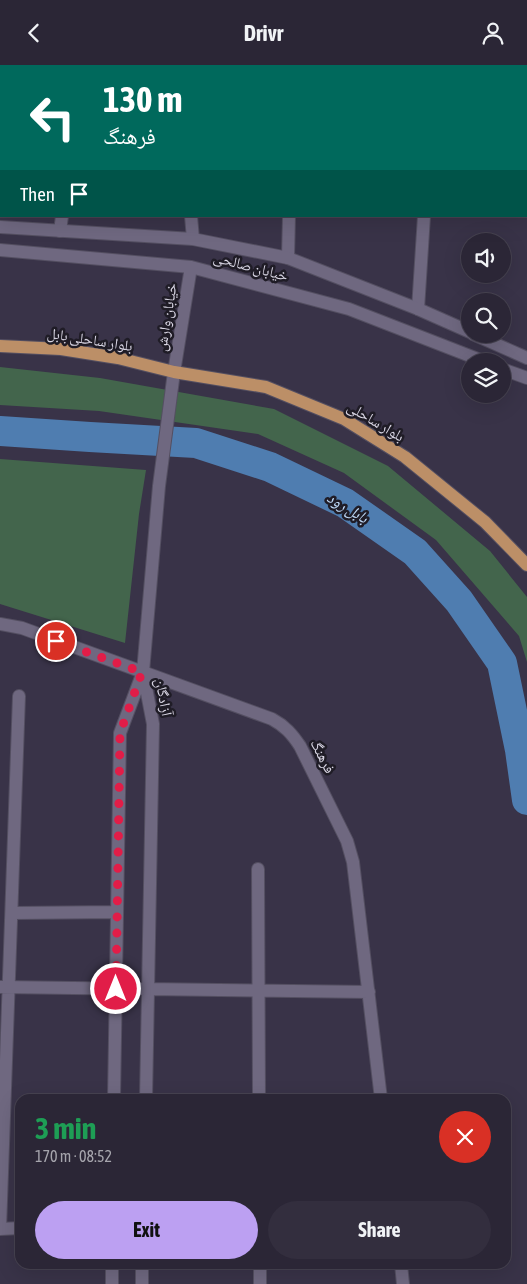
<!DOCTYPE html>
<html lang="en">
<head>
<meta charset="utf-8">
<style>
  :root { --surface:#2b2636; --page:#332e3e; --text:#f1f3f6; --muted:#a6a5ad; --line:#474351; --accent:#bca0f2 }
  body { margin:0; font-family:"Asap Condensed","Noto Naskh Arabic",sans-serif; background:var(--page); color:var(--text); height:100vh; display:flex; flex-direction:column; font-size:19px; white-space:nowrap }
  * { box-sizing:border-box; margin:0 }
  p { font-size:16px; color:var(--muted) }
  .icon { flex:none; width:28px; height:28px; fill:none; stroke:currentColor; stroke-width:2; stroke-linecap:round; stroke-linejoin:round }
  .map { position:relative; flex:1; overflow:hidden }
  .side { position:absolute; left:15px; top:1029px; width:496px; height:175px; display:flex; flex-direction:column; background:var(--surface); border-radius:15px; box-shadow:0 5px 20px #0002,0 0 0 1px var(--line) }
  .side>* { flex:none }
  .guide { position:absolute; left:0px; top:0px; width:528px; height:152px; box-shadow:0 5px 20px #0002,0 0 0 1px var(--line); background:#00695c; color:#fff; overflow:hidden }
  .tools { position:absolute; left:461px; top:168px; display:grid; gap:10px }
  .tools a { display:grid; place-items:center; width:50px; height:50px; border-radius:50%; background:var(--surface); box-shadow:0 5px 20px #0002,0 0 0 1px var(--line); font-size:25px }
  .pin { position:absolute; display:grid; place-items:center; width:42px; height:42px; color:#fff; margin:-21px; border:2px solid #fff; border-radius:50%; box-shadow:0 1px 5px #0007 }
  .me { position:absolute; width:55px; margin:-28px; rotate:0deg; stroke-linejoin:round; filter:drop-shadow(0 0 4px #0008) }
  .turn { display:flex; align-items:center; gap:18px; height:105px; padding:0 20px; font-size:22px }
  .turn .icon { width:65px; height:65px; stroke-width:2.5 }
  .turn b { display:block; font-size:35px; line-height:42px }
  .then { display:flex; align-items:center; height:48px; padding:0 20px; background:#0003; gap:10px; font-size:19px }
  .round { display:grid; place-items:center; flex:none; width:52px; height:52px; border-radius:26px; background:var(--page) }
  .overview { display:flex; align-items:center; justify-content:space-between; height:85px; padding:0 20px }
  h1 { font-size:30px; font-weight:700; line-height:38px; color:#1e9e55 }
  .primary-button { display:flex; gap:10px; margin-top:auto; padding:10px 20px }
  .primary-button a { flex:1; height:58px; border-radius:30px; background:var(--accent); color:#111; font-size:20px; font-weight:700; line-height:58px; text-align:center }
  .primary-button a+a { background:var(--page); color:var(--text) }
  header { display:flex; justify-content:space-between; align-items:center; height:65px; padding:0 20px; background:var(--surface); font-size:22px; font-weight:700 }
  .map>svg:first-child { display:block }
  .green { fill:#43654c }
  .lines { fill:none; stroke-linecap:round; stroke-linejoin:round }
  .river { stroke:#4f7db0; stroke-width:30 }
  .street-casing { stroke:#544f61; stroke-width:14 }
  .secondary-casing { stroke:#544f61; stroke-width:14 }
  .primary-casing { stroke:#544f61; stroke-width:14 }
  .street { stroke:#6f6880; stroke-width:12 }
  .secondary { stroke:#6f6880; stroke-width:12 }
  .primary { stroke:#bc8f67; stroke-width:12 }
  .route { stroke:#e11d48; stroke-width:9; stroke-dasharray:0 16.2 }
  .labels { text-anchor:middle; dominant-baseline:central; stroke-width:5; stroke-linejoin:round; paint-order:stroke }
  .street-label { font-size:15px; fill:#d9d6e4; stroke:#1f1c26 }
  .water-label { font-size:16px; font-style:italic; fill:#bed8f6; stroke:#1f1c26 }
</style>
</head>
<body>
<header><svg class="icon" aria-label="back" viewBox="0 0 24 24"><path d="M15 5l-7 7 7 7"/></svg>Drivr<svg class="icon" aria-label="person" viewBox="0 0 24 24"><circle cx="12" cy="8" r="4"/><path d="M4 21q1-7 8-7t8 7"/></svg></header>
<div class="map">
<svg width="527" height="1219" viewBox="0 0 527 1219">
  <rect width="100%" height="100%" fill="#393348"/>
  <!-- green -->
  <path class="green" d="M0,302l100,11 174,31 114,57 102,85 37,46v65l-8,-26 -83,-96 -92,-67 -86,-39 -159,-23 -99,-6z
    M0,394l146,11 -7,44 -14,129 -125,-39z"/>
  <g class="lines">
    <!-- river -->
    <path class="river" d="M0,366l90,6 106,6 74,24 75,36 70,49 44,49 43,62 18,87 7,50"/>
    <!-- street casing -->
    <g class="street-casing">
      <path id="street" d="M179,0v1
        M295,1v-1
        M434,1v-1
        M191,151l2,23
        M60,166l2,-15
        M288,193l1,-42
        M418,244l6,-93
        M0,559l22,4 250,91c13,7 20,15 28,27l47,95 6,21 28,237
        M143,607l10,52 -7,375
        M258,804l1,230
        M12,848l105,-1
        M0,922l369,5
        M114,1034l6,-366 23,-61 16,-186 15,-114
        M0,1164l19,-533
        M0,1164l20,-1
        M112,1199v20
        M260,1199v20
        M401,1199l2,20
        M142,1219v-20"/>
    </g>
    <!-- secondary casing -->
    <g class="secondary-casing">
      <path id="secondary" d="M0,162l193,12 95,19 130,51 52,23
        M0,185l191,17 158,42 134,52
        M473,269l54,24
        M502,304l25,9
        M174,307l17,-105"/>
    </g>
    <!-- primary casing -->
    <g class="primary-casing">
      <path id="primary" d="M0,281l61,3 57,9 56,14 92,15 78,32 61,38 80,65 42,43"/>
    </g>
    <!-- street -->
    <use href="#street" class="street"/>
    <!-- secondary -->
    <use href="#secondary" class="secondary"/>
    <!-- primary -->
    <use href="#primary" class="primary"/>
  </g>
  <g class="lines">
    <!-- route -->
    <path class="route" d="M56,576l86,31 -22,61 -4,256"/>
  </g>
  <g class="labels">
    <!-- street labels -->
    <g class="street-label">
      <text transform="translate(251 201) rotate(15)">خيابان صالحی</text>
      <text transform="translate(166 252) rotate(-81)">خیابان وارش</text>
      <text transform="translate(90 274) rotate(9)">بلوار ساحلی بابل</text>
      <text transform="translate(376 356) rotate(31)">بلوار ساحلی</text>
      <text transform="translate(164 632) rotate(79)">آزادگان</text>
      <text transform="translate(323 691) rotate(63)">فرهنگ</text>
    </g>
    <!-- water labels -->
    <g class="water-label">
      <text transform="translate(348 442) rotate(31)">بابل رود</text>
    </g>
  </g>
</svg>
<div class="tools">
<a><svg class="icon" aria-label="sound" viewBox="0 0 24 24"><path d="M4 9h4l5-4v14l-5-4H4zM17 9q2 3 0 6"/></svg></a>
<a><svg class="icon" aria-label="search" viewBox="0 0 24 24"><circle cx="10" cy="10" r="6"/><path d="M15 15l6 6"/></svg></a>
<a><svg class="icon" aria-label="layers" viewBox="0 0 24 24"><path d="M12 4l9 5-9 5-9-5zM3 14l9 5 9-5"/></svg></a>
</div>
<div class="pin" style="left:56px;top:576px;background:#d93025"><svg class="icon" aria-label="arrive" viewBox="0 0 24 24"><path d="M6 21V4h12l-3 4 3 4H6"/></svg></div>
<svg class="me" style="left:116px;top:924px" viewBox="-20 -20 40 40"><circle r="17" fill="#e11d48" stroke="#fff" stroke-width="3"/><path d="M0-11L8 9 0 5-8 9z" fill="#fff"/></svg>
<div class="guide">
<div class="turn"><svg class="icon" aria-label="left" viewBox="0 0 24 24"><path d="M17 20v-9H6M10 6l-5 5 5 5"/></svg><div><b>130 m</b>فرهنگ</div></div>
<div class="then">Then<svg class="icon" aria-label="arrive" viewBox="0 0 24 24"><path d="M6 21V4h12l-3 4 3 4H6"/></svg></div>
</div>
<section class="side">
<div class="overview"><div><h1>3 min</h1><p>170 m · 08:52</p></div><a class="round" style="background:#d93025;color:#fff"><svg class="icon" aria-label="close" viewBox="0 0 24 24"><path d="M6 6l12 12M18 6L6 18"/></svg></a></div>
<div class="primary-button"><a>Exit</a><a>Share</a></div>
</section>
</div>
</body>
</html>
